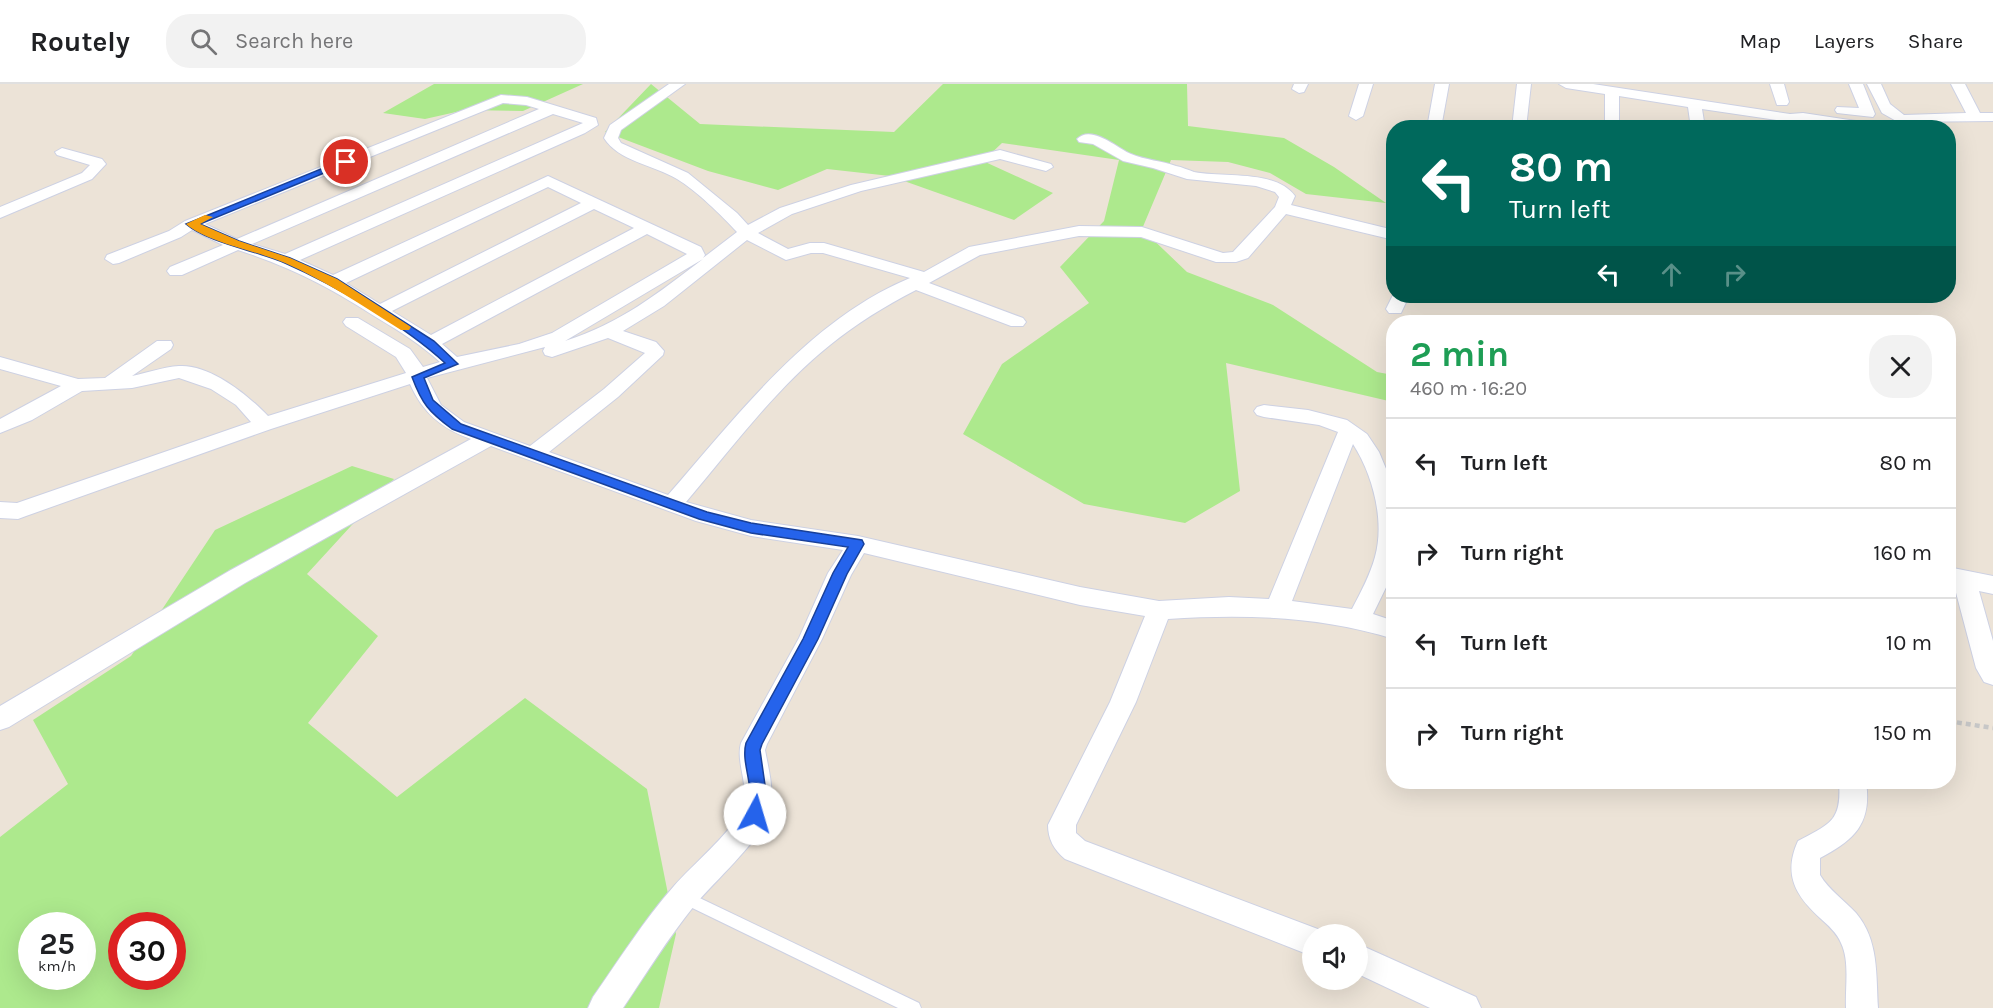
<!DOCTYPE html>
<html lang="en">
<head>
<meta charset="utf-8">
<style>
  :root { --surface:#fff; --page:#f2f2f2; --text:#202124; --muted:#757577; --line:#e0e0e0 }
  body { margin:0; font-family:Karla,sans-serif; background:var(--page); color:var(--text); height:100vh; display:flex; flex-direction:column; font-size:22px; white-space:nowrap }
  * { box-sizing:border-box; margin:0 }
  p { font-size:20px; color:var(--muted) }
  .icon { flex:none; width:33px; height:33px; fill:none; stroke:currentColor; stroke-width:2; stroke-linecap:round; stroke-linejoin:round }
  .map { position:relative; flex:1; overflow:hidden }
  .panel { position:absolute; left:1386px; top:231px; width:570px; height:474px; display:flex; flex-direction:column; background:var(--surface); border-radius:24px; box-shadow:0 6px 24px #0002 }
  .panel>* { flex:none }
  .top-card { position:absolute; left:1386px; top:36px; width:570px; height:183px; border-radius:24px; box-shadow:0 6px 24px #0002; background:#00695c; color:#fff; overflow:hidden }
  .tools { position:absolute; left:1302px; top:840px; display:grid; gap:12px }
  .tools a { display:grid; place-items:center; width:66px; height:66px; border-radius:50%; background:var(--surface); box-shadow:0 6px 24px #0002; font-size:30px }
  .speed { position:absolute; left:18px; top:828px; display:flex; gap:12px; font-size:30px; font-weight:700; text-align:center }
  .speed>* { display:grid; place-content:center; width:78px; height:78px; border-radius:50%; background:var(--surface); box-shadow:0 6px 24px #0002; line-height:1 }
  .speed small { font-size:15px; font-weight:400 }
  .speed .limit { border:9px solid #d22; background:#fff; color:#111 }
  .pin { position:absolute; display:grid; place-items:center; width:51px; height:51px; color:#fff; margin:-26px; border:3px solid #fff; border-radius:50%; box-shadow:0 2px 6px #0007 }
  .me { position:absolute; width:66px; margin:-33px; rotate:6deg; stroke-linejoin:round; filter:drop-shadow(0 0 4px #0008) }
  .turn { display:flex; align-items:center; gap:21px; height:126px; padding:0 24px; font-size:27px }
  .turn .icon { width:78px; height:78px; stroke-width:2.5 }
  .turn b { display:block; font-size:42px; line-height:51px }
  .lanes { display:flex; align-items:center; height:57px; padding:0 24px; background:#0003; justify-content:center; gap:30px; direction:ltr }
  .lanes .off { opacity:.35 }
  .round { display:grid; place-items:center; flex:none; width:63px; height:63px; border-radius:24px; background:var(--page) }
  .head { display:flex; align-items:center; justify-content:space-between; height:102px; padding:0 24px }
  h1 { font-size:36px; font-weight:700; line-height:45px; color:#1e9e55 }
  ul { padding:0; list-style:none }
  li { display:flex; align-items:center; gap:18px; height:90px; padding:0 24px; border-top:2px solid var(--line) }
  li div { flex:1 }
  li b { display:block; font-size:22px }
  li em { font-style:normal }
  header { display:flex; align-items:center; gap:36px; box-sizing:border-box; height:84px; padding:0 30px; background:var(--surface); border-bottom:2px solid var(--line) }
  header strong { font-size:28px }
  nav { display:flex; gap:33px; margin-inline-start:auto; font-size:21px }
  .search { width:420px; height:54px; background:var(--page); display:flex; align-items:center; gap:15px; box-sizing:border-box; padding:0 21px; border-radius:24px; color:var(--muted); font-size:22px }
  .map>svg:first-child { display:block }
  .green { fill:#ade98d; fill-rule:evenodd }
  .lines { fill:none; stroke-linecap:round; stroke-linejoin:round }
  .service-casing { stroke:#cdd1e3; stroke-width:2 }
  .minor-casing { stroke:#cdd1e3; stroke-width:2 }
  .path { stroke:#c7c7c7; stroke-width:4.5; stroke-dasharray:5 4; stroke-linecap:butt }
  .service { fill:#fff; fill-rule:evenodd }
  .minor { fill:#fff; fill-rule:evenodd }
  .route { fill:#2563eb; stroke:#184099; stroke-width:1.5 }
  .slow { fill:#f59e0b }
</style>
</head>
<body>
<header>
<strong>Routely</strong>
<div class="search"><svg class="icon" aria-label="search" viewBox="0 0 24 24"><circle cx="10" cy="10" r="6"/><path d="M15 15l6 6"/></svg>Search here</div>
<nav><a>Map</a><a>Layers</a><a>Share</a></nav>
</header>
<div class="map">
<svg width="1993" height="924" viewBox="0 0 1993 924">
  <rect width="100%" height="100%" fill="#ece3d7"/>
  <!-- green -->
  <path class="green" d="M434,0h149l-60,27 -58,-1 -40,9 -42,-6z
    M651,0l49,40 194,8 49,-48h244l1,42 96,12 50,29 52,36 -80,-9 -36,-21 -42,-11 -57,-2 -29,69 45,43 86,33 104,67 16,3v27l-167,-39 14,128 -55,32 -101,-19 -121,-70 39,-70 87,-61 -29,-36 44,-46 15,-61 -117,-17 -19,18 70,32 -39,27 -124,-44 -63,-7 -49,21 -70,-19 -103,-39z
    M352,382l42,13 -87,95 71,62 -70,87 89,74 128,-99 122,91 29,145 -17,74h-659v-171l68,-53 -35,-64 98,-64 84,-126zM32,842h50v50h-50zM122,842h50v50h-50z"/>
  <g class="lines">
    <!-- service casing -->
    <g class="service-casing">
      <path id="service" d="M685,807l234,112 2,5h-23l-218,-106 -2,-5 2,-5z"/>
    </g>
    <!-- minor casing -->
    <g class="minor-casing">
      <path id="minor" d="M669,0h16l-64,46 -3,8 3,5 67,30 49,40 11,12 32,-17 71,-23 149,-35 51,14 2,3 -7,4 -46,-12 -139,32 -69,23 -34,19 30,16 22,-6h14l100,29 45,-25 110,-21 63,1 81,26 10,-1 42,-45 4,-10 -4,-5 -19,-6 -69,-7 -34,-11 -30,-7 -30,-17 -14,-2 -2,-3c14,-15 40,9 54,15 14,6 31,7 45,12 6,1 12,4 18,6 29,6 81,-3 101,24l-4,9 103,25v10l-108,-26 -38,44 -12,4h-20l-75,-25 -62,-1 -99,19 -51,28 94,35 3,4 -3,4h-12l-95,-36c-31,16 -59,33 -86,55 -55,44 -98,103 -144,157l65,18 107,16 222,51 79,14 70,-4 40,2 69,-167 -19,-7 -55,-8 -7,-2 -3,-4 3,-4 7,-2 44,5 39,10 20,14 12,18 15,36v83l-21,43 21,7v18c-74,-23 -150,-25 -226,-20l-32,83 -60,123v8l9,8 238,90 1,3h-12v22l-247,-97c-11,-9 -17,-20 -17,-34l62,-123 35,-86 -65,-11 -216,-52 -13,22 -29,64 -55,105 -2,6c4,21 10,43 4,64 -7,25 -57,70 -75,92 -26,32 -48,68 -71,102h-35l5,-11c26,-37 51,-77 81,-111 19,-22 54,-50 67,-75 11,-21 -6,-47 0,-68l58,-105 29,-65 15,-23 -92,-14 -55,-15 -205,-75 -246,137 -236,144 -9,3v-24l229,-135 242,-132c-29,-10 -48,-26 -61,-55l-139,45 -245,87 -8,3 -18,-1v-16l17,1 234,-81 -15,-17 -25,-16 -32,-11 -47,10 -50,3 -50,29 -32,13v-14l61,-33 -61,-17v-12l78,22 27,-1 52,-37h14l2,4 -2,4 -39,27c15,-3 31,-9 47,-10 31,-2 69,29 89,50l138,-43 -10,-16 -50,-31 -3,-4 3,-4h12l52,31 13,18 17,-5c-19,-17 -39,-30 -61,-43 -48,-31 -86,-51 -141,-69l-56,25h-12l-3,-4 3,-4 53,-22 -31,-15 -11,7 -62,26 -6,1 -8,-5 2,-4 62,-24 16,-10 316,-126 26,2 69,21 2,7 -13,8 -285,127 33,15 215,-99 153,71 4,8 -2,3 34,-26c-16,-17 -40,-41 -60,-53 -23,-14 -59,-18 -73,-41l6,-13zM503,19l23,2 13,4 -302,130 -32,-15zM553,30l30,9 -298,131 -33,-10zM548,103l33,16 -201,101 -34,-21zM594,125l40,19 -203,107 -39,-24zM647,150l40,20 -135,79 -33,11 -62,13 -15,-13zM747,156l39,20 25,-7h12l87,25c-101,42 -172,137 -242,217l-119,-43 69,-55 45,-42 1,-4 -8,-9 -33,-11 41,-25zM703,175c-46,35 -82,64 -138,82zM608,254l37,15 -41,36 -74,57 -66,-24 -23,-17 -14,-27 118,-31 -2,4 2,4 7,2zM1353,360c20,31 32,77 22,113 -5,18 -14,35 -23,52l-60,-8z
        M1294,0h14l-4,8 -5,1 -7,-4z
        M1359,0h14l-10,32 -7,4 -7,-4z
        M1435,0h14l-8,44h-14z
        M1517,0h14l-5,44h-14z
        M1559,0h34l197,30 13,-1 73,11 7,4h-38l-42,-7 -13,1 -88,-13 3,19h-14l-3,-21 -69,-11v32h-14v-34l-39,-6z
        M1770,0h14l5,18 -2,3h-10z
        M1849,0h14l12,30 -2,3 -36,-4 -2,-3 2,-3 22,1z
        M1867,0h14l9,20 14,11 62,-2 -15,-29h14l15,29h13v8l-95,1 -16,-9z
        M62,64l40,11 4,5 -14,15 -92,39v-11l82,-34 8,-8 -33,-10 -2,-3z
        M1394,209v3h15l-8,17h-12l-3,-4z
        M1948,483l45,9v18l-14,-3 14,50v44l-9,-3 -8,-14 -22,-83 -6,-1z
        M1839,698h27c6,41 -11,58 -46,76v17c9,15 24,25 36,38 23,27 20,62 22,95h-32c-1,-20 4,-47 -5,-65 -4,-10 -13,-18 -21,-25 -25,-23 -37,-44 -22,-77 32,-17 44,-20 41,-59z
        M1358,860l118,53 5,11h-51l-72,-34z"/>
    </g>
    <!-- path -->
    <path class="path" d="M1948,637l45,7"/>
    <!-- service -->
    <use href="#service" class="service"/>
    <!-- minor -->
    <use href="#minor" class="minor"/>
  </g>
  <!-- route -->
  <path class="route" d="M343,76l8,2 -151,62 39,17 51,17 47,21 97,62 24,23 -34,14 9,22 28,24 246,88 44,11 111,17 2,4 -17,30 -29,65 -56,105 -2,6 6,42 -5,27 -6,3 -6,-3c-5,-9 1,-18 1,-28 -1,-16 -8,-33 -4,-48l57,-104 30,-66 15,-26 -97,-14 -52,-14 -247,-90c-23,-17 -30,-25 -40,-52l33,-14c-40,-37 -110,-78 -160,-100 -27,-12 -77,-20 -99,-39z"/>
  <!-- slow -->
  <path class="slow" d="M205,131l8,2 -13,7 39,17 51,17 47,21 74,48 -2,3h-8c-38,-24 -75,-49 -116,-67 -27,-12 -77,-20 -99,-39z"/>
</svg>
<div class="tools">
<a><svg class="icon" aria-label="sound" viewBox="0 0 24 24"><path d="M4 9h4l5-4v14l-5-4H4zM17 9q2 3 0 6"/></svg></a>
</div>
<div class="speed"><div>25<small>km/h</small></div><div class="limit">30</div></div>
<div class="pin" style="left:346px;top:78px;background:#d93025"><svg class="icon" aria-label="arrive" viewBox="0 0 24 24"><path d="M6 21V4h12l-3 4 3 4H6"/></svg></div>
<svg class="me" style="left:755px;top:730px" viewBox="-20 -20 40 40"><circle r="19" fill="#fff"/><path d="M0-13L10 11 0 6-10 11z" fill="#2563eb"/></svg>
<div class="top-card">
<div class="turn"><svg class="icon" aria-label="left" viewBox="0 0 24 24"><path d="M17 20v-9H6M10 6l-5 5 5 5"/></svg><div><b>80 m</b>Turn left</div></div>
<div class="lanes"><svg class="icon" aria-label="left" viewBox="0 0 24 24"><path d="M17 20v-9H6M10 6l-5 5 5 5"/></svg><svg class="icon off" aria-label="ahead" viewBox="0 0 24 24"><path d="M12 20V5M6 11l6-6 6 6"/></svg><svg class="icon off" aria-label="right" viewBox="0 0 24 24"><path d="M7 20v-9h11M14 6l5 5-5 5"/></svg></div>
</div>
<section class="panel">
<div class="head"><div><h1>2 min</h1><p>460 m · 16:20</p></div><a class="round"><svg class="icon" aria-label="close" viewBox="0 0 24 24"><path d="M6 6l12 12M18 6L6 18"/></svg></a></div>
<ul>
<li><svg class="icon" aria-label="left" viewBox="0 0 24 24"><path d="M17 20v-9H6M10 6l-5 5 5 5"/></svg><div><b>Turn left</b></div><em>80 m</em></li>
<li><svg class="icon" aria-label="right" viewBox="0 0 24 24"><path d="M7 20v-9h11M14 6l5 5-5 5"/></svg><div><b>Turn right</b></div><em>160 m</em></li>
<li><svg class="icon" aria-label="left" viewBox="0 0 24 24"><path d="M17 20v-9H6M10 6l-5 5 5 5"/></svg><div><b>Turn left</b></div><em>10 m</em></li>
<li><svg class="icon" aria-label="right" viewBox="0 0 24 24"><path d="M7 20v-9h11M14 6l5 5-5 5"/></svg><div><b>Turn right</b></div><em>150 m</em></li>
</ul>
</section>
</div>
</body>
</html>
